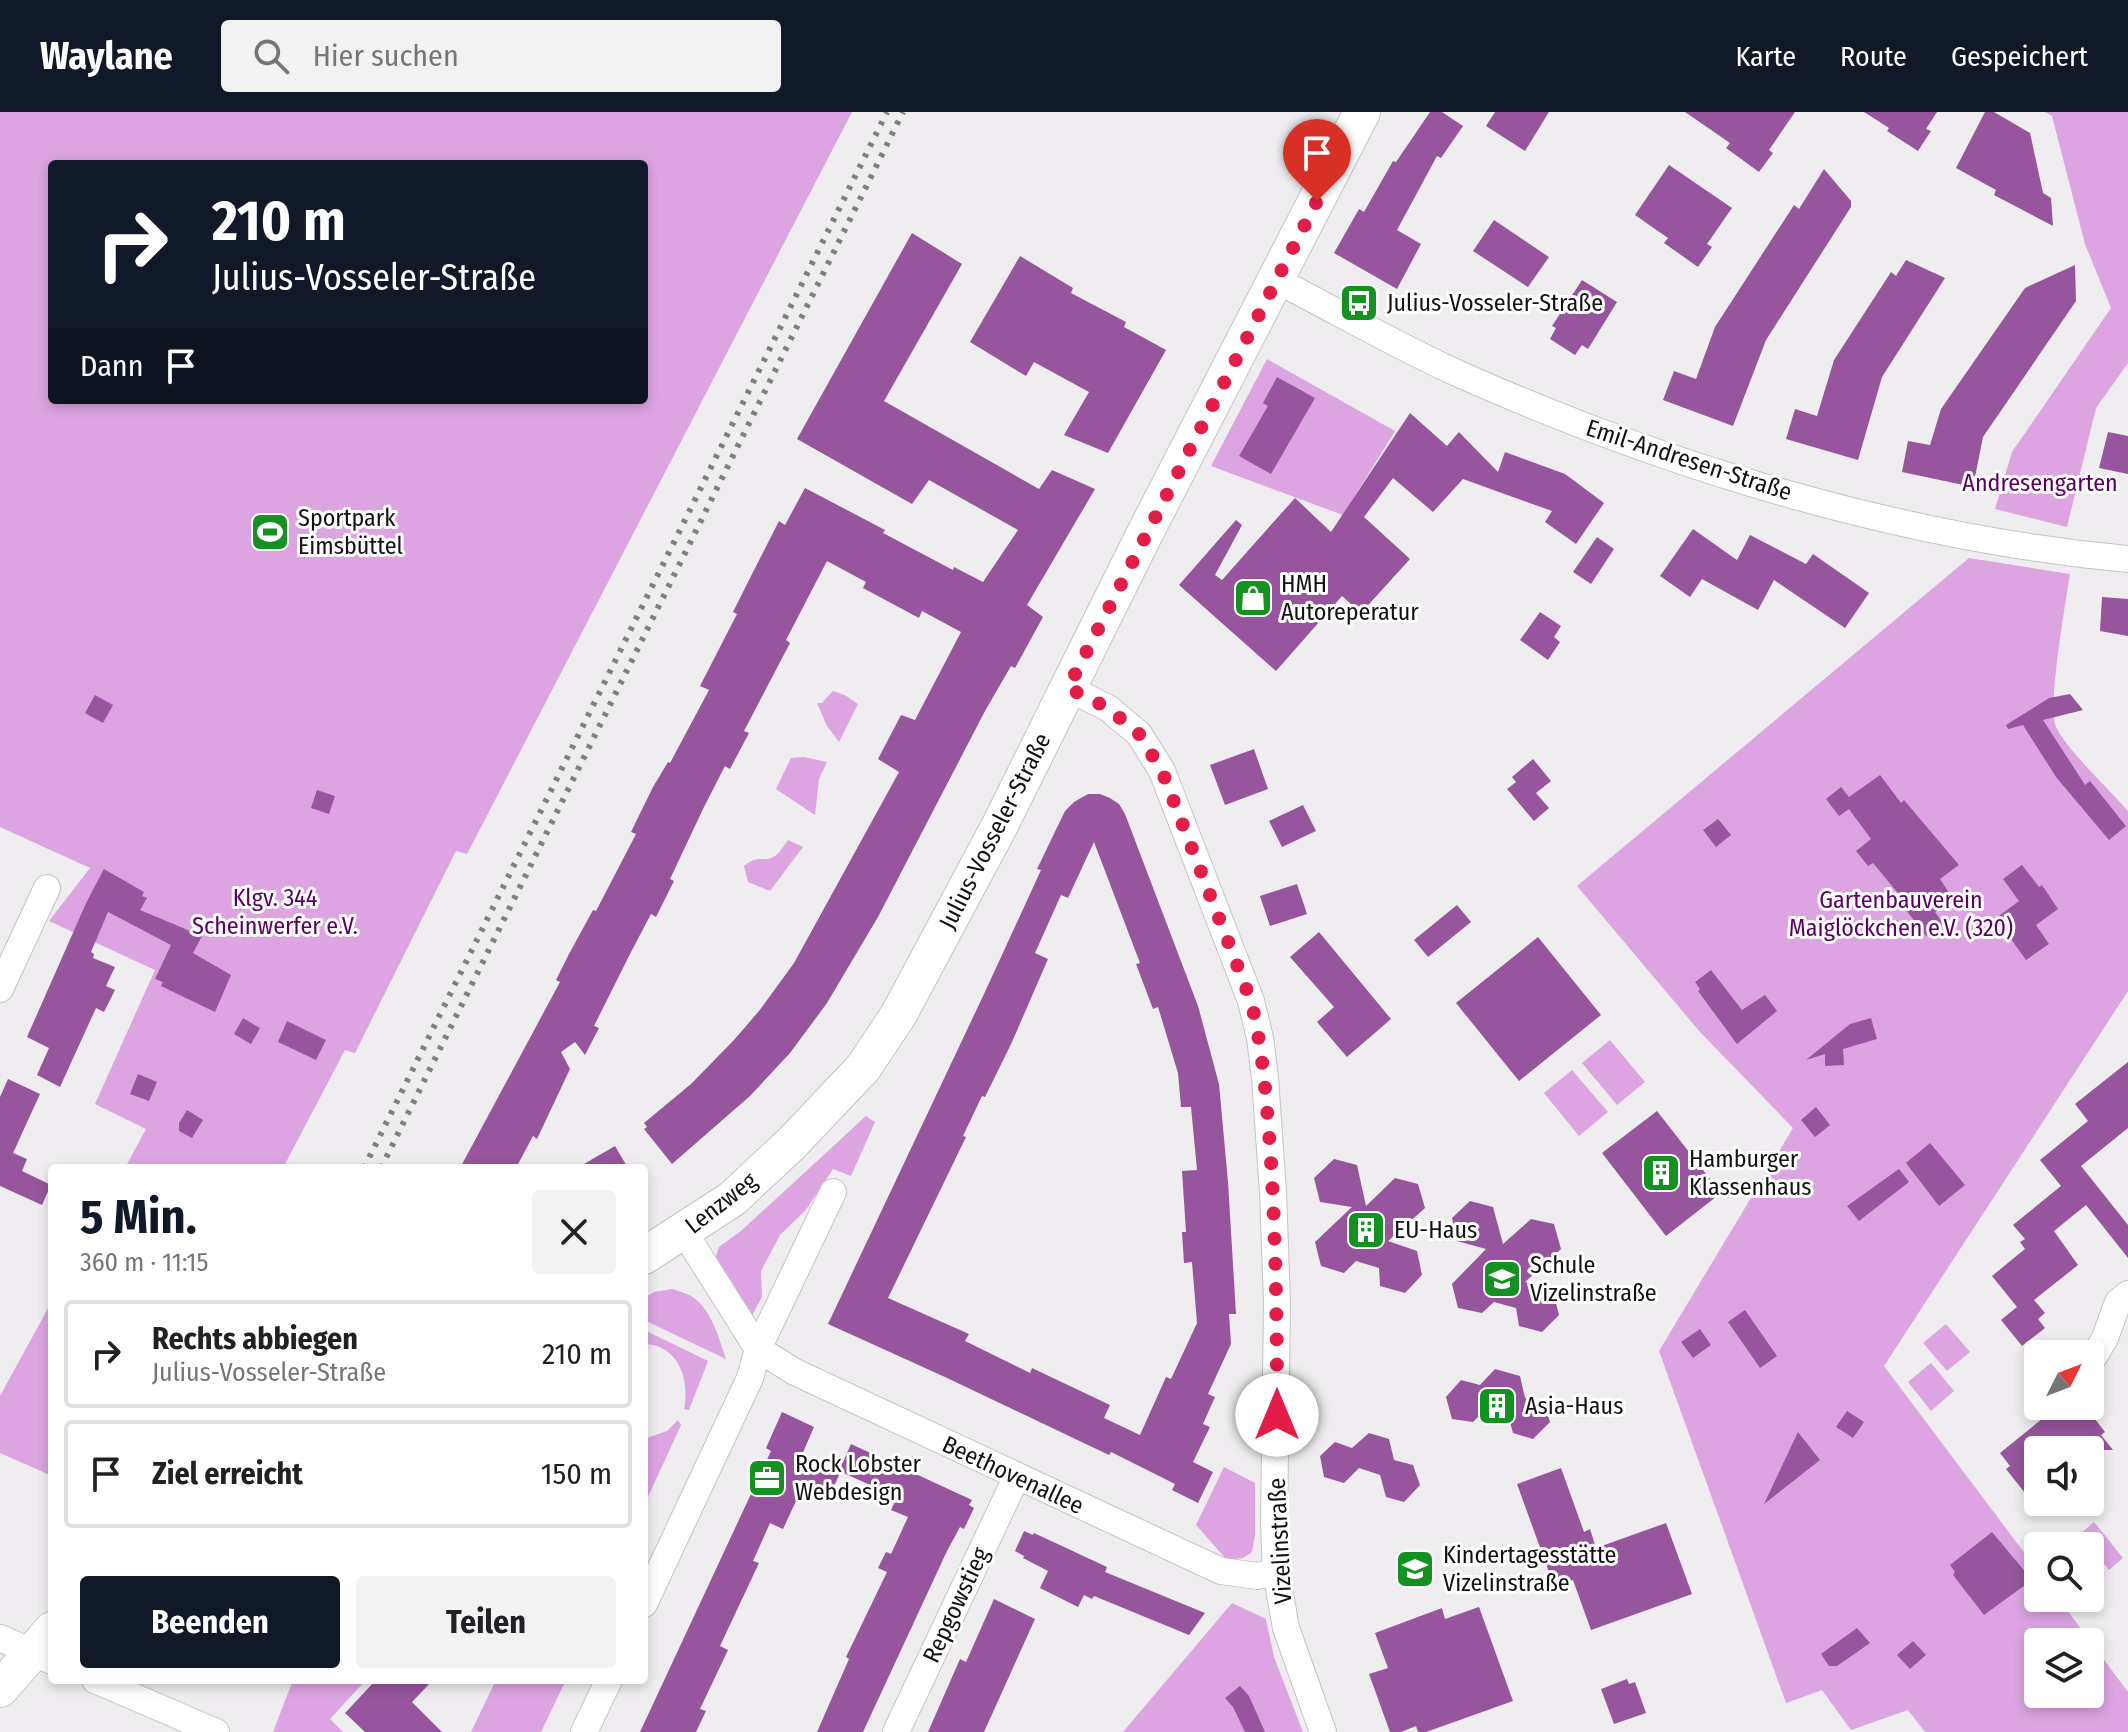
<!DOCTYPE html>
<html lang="de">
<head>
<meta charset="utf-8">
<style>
  :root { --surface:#fff; --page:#f2f2f2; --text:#202124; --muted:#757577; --line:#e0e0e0; --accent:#111827 }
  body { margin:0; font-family:"Fira Sans Condensed",sans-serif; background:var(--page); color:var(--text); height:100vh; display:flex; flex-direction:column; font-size:30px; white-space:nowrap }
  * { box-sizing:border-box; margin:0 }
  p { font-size:26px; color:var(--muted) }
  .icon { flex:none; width:44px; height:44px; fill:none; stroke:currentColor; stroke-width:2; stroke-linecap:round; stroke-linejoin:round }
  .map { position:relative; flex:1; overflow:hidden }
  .sheet { position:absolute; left:48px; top:1052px; width:600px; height:520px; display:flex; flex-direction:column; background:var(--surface); border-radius:8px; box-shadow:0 4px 12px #0003 }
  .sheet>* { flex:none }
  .hud { position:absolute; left:48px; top:48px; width:600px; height:244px; border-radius:8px; box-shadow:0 4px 12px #0003; background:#111827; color:#fff; overflow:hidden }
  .needle { width:52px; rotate:48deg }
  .buttons { position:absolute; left:2024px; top:1228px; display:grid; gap:16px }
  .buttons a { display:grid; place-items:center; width:80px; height:80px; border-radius:8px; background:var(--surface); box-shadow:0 4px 12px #0003; font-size:40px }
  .pin { position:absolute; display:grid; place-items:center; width:68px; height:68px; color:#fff; margin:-82px -34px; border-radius:50% 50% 50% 0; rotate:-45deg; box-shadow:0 0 8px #0007 }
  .pin .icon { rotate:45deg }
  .me { position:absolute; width:88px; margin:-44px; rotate:0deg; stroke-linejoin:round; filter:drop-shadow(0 0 6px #0008) }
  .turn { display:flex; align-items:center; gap:28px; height:168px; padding:0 32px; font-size:36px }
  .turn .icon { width:104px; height:104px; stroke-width:2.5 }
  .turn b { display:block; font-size:56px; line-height:68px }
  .then { display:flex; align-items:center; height:76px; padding:0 32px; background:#0003; gap:16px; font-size:30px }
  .round { display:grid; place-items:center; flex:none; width:84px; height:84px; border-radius:8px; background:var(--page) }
  .headline { display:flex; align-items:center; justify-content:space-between; height:136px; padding:0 32px }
  h1 { font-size:48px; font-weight:700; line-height:60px; color:var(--accent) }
  .action { display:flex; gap:16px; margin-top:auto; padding:16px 32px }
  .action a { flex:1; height:92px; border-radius:8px; background:var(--accent); color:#fff; font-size:32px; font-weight:700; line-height:92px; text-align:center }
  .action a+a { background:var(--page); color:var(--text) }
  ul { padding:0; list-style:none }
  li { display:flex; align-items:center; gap:24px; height:108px; margin:0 16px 12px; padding:0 16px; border:4px solid var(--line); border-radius:8px }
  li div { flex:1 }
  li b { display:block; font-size:30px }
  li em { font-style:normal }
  header { display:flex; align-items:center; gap:48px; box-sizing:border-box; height:112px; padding:0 40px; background:var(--accent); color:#fff }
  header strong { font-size:38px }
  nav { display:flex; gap:44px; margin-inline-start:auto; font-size:28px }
  .search { width:560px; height:72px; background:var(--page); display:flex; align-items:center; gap:20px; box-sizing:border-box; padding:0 28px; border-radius:8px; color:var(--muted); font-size:30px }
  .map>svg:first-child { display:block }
  .green { fill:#dca4e1; fill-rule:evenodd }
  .building { fill:#96559c; fill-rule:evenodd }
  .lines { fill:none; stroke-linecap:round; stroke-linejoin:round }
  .street-casing { stroke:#c5c3c5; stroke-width:28 }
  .secondary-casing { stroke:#c5c3c5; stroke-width:38 }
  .street { stroke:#fff; stroke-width:26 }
  .secondary { stroke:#fff; stroke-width:36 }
  .rail { stroke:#807f80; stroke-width:6; stroke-dasharray:4 8; stroke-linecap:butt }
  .route { stroke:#e11d48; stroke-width:14; stroke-dasharray:0 25.2 }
  .labels { text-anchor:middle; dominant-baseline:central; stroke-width:6; stroke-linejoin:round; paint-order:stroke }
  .poi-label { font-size:24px; fill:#131213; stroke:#fff; text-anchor:start }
  .street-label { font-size:24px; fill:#131213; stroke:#fff }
  .park-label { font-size:24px; fill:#5a0063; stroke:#fff }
</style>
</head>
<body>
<header>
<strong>Waylane</strong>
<div class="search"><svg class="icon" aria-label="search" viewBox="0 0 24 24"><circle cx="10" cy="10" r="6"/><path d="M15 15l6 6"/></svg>Hier suchen</div>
<nav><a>Karte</a><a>Route</a><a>Gespeichert</a></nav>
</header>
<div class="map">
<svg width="2128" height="1620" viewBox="0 0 2128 1620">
  <rect width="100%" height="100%" fill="#efedef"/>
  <!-- green -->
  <path class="green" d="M0,0h852l-385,742 -11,-3 -101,202 -10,-3 -62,118h-158l21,-39 -51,-25 60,-134 -106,-49 41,-53 -90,-41zM52,52h592v236h-592z
    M2045,0h83v251l-32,45 -29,119 -72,-18 17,-57 99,-144 -26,-64 -33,-128z
    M1267,247l128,72 -52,84 -132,-49z
    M1969,446l101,16c-4,26 -23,134 -14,153 10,22 54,63 72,84v180l-244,375 154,205v27h20l70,94v40h-203l-17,-22 -57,20 -29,-40 -36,13 -127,-352 134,-223 -93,-96 -123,-146zM2038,1530h52v52h-52z
    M833,579l12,4 13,9 -19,38 -12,-16 -10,-23h5z
    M804,645l23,5 -8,17 -4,36 -39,-26 15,-31z
    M788,728l15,7 -33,44 -22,-9 -4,-16c14,-12 21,-3 31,-10 5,-3 9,-11 13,-16z
    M1610,928l35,42 -28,23 -35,-42z
    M1572,958l36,42 -29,24 -35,-43z
    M866,1004l9,6 -24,54 -18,-7 -28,42 -25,24 -19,36 1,26 -12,22 -36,-57 5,-15 22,-16z
    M672,1177c6,2 14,4 19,7 20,12 28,42 35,63l-82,-39v-22l10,-6z
    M52,1189v175l-52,-23v-57z
    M1946,1212l24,28 -23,19 -24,-28z
    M644,1218l64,31 -19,49 -5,-1c6,-29 -5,-64 -40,-65z
    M1931,1251l23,28 -23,20 -23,-29z
    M678,1308l3,5 -34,74 -3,-1v-59l23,-8z
    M1224,1355l31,16v52l-3,17 -9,6 -16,2 -31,-35z
    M2094,1410l29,36 -14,12 -29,-36z
    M1232,1491l34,16 8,38 29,75h-180z
    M293,1568h73l-36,39 13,13h-70z
    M496,1568h70l-25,52h-70z"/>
  <!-- building -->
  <path class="building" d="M1430,0h12l21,14 -22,32 -4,-2 -40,74 24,14 -24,45 -63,-36 25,-44 5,3 29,-51 3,1z
    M1495,0h54l-24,39 -39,-25z
    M1685,0h110l-26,38 4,3 -14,19 -33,-24 4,-5z
    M1864,0h73l-11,17 5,2 -13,20 -31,-20 2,-3z
    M1985,0h9l36,21 13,60 8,5 2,28 -59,-31 2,-5 -40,-22z
    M1669,53l63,43 -25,36 5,3 -14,20 -34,-24 4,-5 -33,-23z
    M1824,57l27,32v6l-85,133 -33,86 -70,-26 11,-29 22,8 19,-52 79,-122 5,4z
    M1494,108l55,37 -21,30 -55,-36z
    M912,121l50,31 -78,137 155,88 13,-19 43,19 -68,116 16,12 -28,51 -4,-2 -26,45 -107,206 -51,86 -37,50 -40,43 -78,68 -28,-35 3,-2 -3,-4 47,-39 43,-44 25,-29 35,-48 105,-191 -21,-13 23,-44 14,5 46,-88 -39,-21 -3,7 -56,-30 3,-6 -39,-21 -41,79 4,3 -46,88 5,2 -19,36 -5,-3 -21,41 -34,72 4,2 -18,36 -5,-3 -21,40 -36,72 5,2 -14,27 -10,-13 -14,10 9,17 -33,70 -4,-3 -17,32h-56l100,-186 -4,-2 13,-26 24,-44 3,1 40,-77 -5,-2 22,-45 15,-25 2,1 39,-73 -9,-4 37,-72 -4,-2 15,-30 31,-61 6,4 20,-37 80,42 -2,3 70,37 1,-3 29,15 35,-52 -89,-50 -17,24 -115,-65z
    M1020,144l53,32 -2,5 55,29 -2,5 42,23 -58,103 -44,-18 25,-43 -55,-30 -8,14 -56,-34z
    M1906,148l39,18 -63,99 -24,83 -72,-21 9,-30 22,7 17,-56 57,-88 5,4z
    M2075,153l1,36 -93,136 -10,50 -71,-15 6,-31 22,4 11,-36 84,-121z
    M1582,168l35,22 -29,47 -6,-4 -7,10 -25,-16 6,-11 -4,-2z
    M1277,265l38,21 -44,76 -32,-18 29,-50 -5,-3z
    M1410,301l37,33 12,-14 39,40 7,-20 60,22 39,29 -28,41 -31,-22 7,-11 -89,-32 -30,33 -40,-34 -29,39 46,42 -49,54 -19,-17 -66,75 -97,-86 57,-65 6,5 -27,50 7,5 73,-82 36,34z
    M2108,320l20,4v38l-29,-6z
    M1693,417l44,31 13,-25 56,29 7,-10 56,39 -24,35 -71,-48 -16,30 -56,-31 -12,18 -30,-21z
    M1597,425l17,12 -23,35 -18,-12z
    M2102,485l26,2v37l-28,-5z
    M1540,500l21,14 -7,11 6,5 -12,18 -28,-20z
    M2070,582l13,16 -40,10 42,65 5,-4 36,45 -17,14 -53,-63 -33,-52 -15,4 -2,-4 43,-27z
    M95,583l18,10 -10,18 -18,-10z
    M1254,637l14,40 -43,16 -15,-40z
    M1533,647l18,22 -15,12 13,15 -15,13 -27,-32 9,-7 -4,-5z
    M1880,663l21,28 3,-3 55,65 -19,14 13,20 -18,13 8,11 -17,13 -27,-35 3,-3 -29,-35 -5,3 -12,-15 15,-12 -22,-30 -10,7 -13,-17 15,-12 8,10z
    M317,678l18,6 -6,18 -18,-6z
    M1088,682h12l10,4 9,6 6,10 73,192 21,78 9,98 8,132h-7l2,30 -23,50 7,3 -12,27 7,3 -17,35 20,10 -15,31 -26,-13 3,-6 -64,-32 -2,3 -164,-78 -117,-53 156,-330 57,-124 -4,-1 28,-58 9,-9zM1094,730l46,121 -4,1 17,45 5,-2 20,66 3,34h10l6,63 -15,1 4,61h-4l2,31 8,-1 5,61 -26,56 -5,-2 -26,58 -36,-17 6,-13 -78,-37 -2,5 -6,-3 -59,-29 4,-7 -81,-36 78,-161 -3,-1 19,-40 3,1 27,-55 36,-83 -13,-6 26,-58 7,3z
    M1303,693l13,26 -34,16 -13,-26z
    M1718,707l13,16 -15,12 -13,-17z
    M2022,753l17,22 3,-2 16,24 -22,16 13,19 -23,16 -30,-42 23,-17 -16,-22z
    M104,757l40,23 -2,4 5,2 -7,12 62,26 -9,17 38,22 -16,37 -54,-26 2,-4 -8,-3 16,-34 -63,-33 -17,40 3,2 -1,4 22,9 -9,19 9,4 -11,22 -8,-4 -36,79 -23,-12 12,-27 -22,-11 60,-136z
    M1297,772l10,30 -37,12 -10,-30z
    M1457,793l14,17 -43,35 -14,-17z
    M1319,820l72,87 -44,38 -30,-35 17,-15 -44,-50z
    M1538,825l63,78 -82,66 -63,-78z
    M1711,858l31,40 23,-15 12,16 -40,33 -39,-53 2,-2 -5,-7z
    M243,906l17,10 -9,16 -17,-10z
    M1871,906l6,21 -34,10 1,16 -19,1v-12l-19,6 44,-36z
    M287,909l39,19 -10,20 -38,-18z
    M2128,950v66l-47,38 47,59v33l-42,-53 -32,26 24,34 -44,35 11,13 -7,6 7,9 -23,18 -21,-26 16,-13 -25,-31 33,-27 -5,-7 5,-3 -12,-14 48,-39 -21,-26 48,-39 -13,-17z
    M138,962l19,8 -8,19 -19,-7z
    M8,967l32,15 -27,59 14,6 -5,12 29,14 -9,20 -42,-19v-89z
    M1816,995l14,18 -15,12 -14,-17z
    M187,998l16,10 -11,18 -13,-7v-8z
    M1657,999l64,82 -55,43 -64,-83z
    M1930,1031l35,42 -26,21 -33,-43z
    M615,1034l13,22h-51z
    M1334,1047l23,6 9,41 29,-28 23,6 7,24 -37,33 29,10 5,24 -17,18 -25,-7 -1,-18 -23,-7 -12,12 -23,-7 -6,-24 37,-35 -32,-5 -6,-24z
    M1899,1057l10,13 -50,39 -12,-15z
    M1470,1089l23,6 10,37 28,-25 23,5 7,25 -36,33 28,9 6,24 -17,17 -23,-6 -3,-18 -22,-6 -12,11 -24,-5 -6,-24 34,-35 -29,-8 -5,-23z
    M1745,1198l32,46 -17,12 -32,-46z
    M1700,1217l11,16 -18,13 -12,-16z
    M1495,1257l25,7 5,22 19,5 6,19 -17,17 -20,-6 -11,-40 -29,29 -21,-3 -6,-22 15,-17 19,5z
    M2058,1294h27l20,26 -4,3 12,15h-75v32l-13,11 -19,-24 4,-3 -10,-13z
    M1847,1299l17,11 -11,16 -17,-11z
    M782,1300l32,15 -13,30 39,16 -10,22 -26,-11 -21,45 -13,-6 -17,38 6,2 -39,83 8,4 -28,59 6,2 -10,21h-56l131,-281 -5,-3z
    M1798,1320l22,28 -56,44z
    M1369,1321l20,6 5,21 19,5 7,20 -16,17 -18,-5 -6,-22 -21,-7 -15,15 -20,-6 -4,-21 15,-14 17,6z
    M851,1332l121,56 -3,5 5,3 -10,21 -4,-2 -13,24 -84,181h-46l32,-73 -3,-2 41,-85 -9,-4 8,-16 5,2 17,-37 -17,-7 6,-13 -58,-26z
    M1561,1356l23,64 6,-3 6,19 70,-25 26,71 -101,36 -18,-50 -19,6 -37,-102z
    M1024,1419l9,4 1,-2 73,34 -2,5 100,41 -16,22 -95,-39 -2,3 -8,-4 -6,12 -38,-19 8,-17 -25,-13 1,-2 -9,-5z
    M1992,1420l40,48 -48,35 -31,-40 2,-3 -5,-7z
    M994,1487l41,20 -51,113h-56l32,-73 6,3z
    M1479,1495l34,94 -87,31h-8l-2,-6 -15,6h-11l-21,-58 19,-6 -13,-35 67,-25 3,11z
    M1857,1516l13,15 -33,23h-8l-8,-12z
    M1913,1529l13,14 -16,14 -13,-14z
    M1627,1567l2,5 6,-2 11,31 -32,11 -13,-35z
    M376,1568h57l-21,22 30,30h-77l-20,-19z
    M1240,1574l9,10 16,36h-20l-12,-25 -8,-9z"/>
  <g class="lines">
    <!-- street casing -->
    <g class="street-casing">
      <path id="street" d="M1276,168c61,31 121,66 183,94 209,93 441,164 669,185
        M1068,576l40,20 31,26 23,37 89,230 9,37 5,40 8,114 4,110 -3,221 2,49 10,56 37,104
        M0,877l47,-101
        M833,1080l-75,157 37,23 426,199 36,5 19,-4
        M2093,1246l12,-20 13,-36 10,-8
        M644,1492l106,-226 8,-29 -74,-117
        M0,1526l52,23
        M95,1568l121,52
        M584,1620l25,-52
        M896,1620l120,-254"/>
    </g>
    <!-- secondary casing -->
    <g class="secondary-casing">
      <path id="secondary" d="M644,1144l88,-57 60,-56 71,-75 36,-54 101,-189 144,-290 218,-423
        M0,1577l52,-59"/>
    </g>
    <!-- street -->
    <use href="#street" class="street"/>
    <!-- secondary -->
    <use href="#secondary" class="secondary"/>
    <!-- rail -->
    <path class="rail" d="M364,1056l523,-1056
      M381,1056l522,-1056"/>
  </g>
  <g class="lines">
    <!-- route -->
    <path class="route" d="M1277,1303c0,-90 -1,-179 -7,-269 -4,-49 -7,-96 -19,-145l-89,-230 -23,-37 -31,-26 -40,-20 249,-487"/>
  </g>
  <!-- icons -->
  <defs>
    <g id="bus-square" transform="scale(2)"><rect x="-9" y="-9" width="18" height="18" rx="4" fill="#139121" stroke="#fff"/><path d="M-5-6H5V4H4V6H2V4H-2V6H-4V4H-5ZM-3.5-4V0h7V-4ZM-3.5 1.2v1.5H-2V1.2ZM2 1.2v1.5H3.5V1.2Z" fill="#fff"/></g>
    <g id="stadium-square" transform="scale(2)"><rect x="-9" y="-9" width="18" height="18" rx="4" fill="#139121" stroke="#fff"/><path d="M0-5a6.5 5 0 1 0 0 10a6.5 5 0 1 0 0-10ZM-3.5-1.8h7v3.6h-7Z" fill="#fff"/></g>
    <g id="shop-square" transform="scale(2)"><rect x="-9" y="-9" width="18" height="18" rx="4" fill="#139121" stroke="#fff"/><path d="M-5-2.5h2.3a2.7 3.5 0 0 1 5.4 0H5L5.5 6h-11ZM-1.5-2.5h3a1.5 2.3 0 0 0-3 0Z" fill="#fff"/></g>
    <g id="building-square" transform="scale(2)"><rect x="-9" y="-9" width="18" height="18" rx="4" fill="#139121" stroke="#fff"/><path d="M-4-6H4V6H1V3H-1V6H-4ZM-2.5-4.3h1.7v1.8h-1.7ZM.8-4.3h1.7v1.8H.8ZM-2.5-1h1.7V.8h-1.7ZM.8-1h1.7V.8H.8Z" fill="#fff"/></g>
    <g id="school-square" transform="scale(2)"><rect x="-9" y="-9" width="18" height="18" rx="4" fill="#139121" stroke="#fff"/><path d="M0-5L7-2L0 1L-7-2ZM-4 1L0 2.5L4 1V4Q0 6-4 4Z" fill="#fff"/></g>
    <g id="office-square" transform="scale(2)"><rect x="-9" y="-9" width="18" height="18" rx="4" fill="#139121" stroke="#fff"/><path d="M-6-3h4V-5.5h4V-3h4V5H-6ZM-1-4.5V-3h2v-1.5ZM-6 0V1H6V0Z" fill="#fff"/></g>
  </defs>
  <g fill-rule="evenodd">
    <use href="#bus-square" x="1359" y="191"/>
    <use href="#stadium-square" x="270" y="420"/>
    <use href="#shop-square" x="1253" y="486"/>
    <use href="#building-square" x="1661" y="1061"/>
    <use href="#building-square" x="1366" y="1118"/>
    <use href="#school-square" x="1502" y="1167"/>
    <use href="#building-square" x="1497" y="1294"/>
    <use href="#office-square" x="767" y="1366"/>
    <use href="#school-square" x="1415" y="1457"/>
  </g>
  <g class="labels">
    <!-- poi labels -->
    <g class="poi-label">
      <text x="1387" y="191">Julius-Vosseler-Straße</text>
      <text x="298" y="406">Sportpark<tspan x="298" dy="28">Eimsbüttel</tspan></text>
      <text x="1281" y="472">HMH<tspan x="1281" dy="28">Autoreperatur</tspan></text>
      <text x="1689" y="1047">Hamburger<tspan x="1689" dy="28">Klassenhaus</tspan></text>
      <text x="1394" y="1118">EU-Haus</text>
      <text x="1530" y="1153">Schule<tspan x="1530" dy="28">Vizelinstraße</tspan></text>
      <text x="1525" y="1294">Asia-Haus</text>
      <text x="795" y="1352">Rock Lobster<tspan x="795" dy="28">Webdesign</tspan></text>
      <text x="1443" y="1443">Kindertagesstätte<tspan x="1443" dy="28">Vizelinstraße</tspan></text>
    </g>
    <!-- street labels -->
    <g class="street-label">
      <text transform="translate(1689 348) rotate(18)">Emil-Andresen-Straße</text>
      <text transform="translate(995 719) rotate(-63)">Julius-Vosseler-Straße</text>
      <text transform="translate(721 1091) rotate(-38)">Lenzweg</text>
      <text transform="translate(1013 1363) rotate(25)">Beethovenallee</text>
      <text transform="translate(1280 1429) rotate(-93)">Vizelinstraße</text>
      <text transform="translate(956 1493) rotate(-65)">Repgowstieg</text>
    </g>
    <!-- park labels -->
    <g class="park-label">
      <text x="2040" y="371">Andresengarten</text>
      <text x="275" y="786">Klgv. 344<tspan x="275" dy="28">Scheinwerfer e.V.</tspan></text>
      <text x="1901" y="788">Gartenbauverein<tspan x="1901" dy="28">Maiglöckchen e.V. (320)</tspan></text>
    </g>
  </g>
</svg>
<div class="buttons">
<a><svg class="needle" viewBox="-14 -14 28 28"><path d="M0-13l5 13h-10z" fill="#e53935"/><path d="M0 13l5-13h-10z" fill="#757577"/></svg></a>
<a><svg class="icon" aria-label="sound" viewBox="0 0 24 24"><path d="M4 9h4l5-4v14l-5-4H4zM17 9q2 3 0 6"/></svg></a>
<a><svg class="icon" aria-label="search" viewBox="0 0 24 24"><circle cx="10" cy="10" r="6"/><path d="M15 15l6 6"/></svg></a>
<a><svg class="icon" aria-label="layers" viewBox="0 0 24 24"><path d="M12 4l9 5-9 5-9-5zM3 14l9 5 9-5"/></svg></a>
</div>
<div class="pin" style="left:1317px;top:89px;background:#d93025"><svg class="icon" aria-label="arrive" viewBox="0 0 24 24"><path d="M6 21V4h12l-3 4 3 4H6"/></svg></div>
<svg class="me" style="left:1277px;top:1303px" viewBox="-20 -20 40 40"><circle r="19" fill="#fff"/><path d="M0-13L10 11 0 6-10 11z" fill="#e11d48"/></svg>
<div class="hud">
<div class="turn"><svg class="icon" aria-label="right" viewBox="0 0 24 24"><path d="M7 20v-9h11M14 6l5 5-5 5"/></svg><div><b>210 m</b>Julius-Vosseler-Straße</div></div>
<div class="then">Dann<svg class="icon" aria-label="arrive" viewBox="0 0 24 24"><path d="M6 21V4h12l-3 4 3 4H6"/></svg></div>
</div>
<section class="sheet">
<div class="headline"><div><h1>5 Min.</h1><p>360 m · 11:15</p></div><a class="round"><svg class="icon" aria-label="close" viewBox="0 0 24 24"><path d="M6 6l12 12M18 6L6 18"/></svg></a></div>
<ul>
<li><svg class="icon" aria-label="right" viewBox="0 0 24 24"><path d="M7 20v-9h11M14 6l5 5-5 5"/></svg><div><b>Rechts abbiegen</b><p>Julius-Vosseler-Straße</p></div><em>210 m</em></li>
<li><svg class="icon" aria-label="arrive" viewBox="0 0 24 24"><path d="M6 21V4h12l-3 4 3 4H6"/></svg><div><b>Ziel erreicht</b></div><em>150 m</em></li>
</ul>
<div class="action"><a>Beenden</a><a>Teilen</a></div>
</section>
</div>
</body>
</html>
